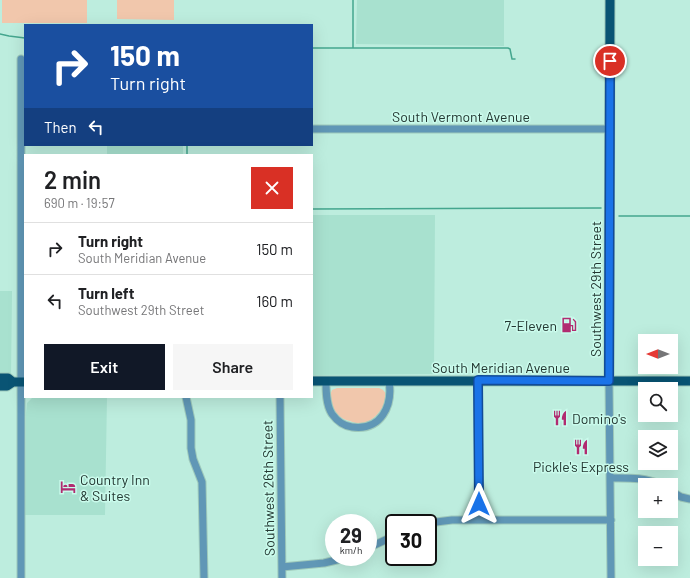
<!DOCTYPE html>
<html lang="en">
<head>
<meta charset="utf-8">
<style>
  :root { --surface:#fff; --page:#f6f6f6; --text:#202124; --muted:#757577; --line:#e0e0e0; --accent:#111827 }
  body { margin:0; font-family:Barlow,sans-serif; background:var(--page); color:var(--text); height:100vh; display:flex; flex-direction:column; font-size:15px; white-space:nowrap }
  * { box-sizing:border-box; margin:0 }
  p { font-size:13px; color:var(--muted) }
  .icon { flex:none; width:22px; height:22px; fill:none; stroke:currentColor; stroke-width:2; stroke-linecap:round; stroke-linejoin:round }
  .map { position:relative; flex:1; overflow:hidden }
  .drawer { position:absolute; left:24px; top:154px; width:289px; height:244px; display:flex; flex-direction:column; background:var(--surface); border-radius:0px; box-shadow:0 4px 16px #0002 }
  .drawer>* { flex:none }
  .guide { position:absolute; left:24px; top:24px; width:289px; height:122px; border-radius:0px; box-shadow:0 4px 16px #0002; background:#1a4fa0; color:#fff; overflow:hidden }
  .needle { width:26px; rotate:270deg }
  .buttons { position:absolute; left:638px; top:334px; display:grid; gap:8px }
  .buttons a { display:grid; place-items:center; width:40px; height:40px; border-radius:0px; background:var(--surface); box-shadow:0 4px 16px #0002; font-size:20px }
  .speed { position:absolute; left:325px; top:514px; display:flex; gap:8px; font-size:20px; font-weight:700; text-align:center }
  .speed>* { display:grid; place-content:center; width:52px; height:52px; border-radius:50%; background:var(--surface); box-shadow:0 4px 16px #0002; line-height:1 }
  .speed small { font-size:10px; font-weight:400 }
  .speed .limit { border:2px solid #111; border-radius:6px; background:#fff; color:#111 }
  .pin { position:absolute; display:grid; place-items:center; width:34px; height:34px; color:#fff; margin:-17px; border:2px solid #fff; border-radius:50%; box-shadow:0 1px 4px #0007 }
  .me { position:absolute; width:44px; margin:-22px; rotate:0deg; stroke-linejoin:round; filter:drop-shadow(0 0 3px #0008) }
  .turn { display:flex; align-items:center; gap:14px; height:84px; padding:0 20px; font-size:18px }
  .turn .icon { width:52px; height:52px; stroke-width:2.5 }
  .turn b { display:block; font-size:28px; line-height:34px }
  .then { display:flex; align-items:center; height:38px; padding:0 20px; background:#0003; gap:8px; font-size:15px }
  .round { display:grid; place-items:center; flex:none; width:42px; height:42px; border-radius:0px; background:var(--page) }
  .summary { display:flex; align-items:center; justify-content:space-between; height:68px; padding:0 20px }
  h1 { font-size:24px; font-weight:600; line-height:30px }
  .cta { display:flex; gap:8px; margin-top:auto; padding:8px 20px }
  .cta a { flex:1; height:46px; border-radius:0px; background:var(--accent); color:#fff; font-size:16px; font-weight:600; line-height:46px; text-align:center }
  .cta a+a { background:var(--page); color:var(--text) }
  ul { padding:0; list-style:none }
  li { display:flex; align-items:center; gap:12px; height:52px; padding:0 20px; border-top:1px solid var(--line) }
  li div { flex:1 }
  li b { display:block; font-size:15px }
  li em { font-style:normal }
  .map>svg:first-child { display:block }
  .built { fill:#a8e1cf }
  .green { fill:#f1c7ac }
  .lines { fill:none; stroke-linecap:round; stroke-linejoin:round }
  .stream { stroke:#44a68e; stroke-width:1.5 }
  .minor-casing { stroke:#9ec9bb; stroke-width:9 }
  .major-casing { stroke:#9ec9bb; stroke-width:11 }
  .minor { stroke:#6097b6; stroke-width:7 }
  .major { stroke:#095474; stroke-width:9 }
  .route-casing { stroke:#114b97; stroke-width:10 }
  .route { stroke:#1a73e8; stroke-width:7 }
  .labels { text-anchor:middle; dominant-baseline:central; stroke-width:3; stroke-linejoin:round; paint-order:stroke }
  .street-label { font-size:14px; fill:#233731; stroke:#cafbec }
  .poi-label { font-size:14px; fill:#233731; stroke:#cafbec; text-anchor:start }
</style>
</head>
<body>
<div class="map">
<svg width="690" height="578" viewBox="0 0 690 578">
  <rect width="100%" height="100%" fill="#bdedde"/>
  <!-- built -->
  <path class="built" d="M357,0h147v46l-148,-2z
    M107,145h76v10h-76z
    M312,215h123l-1,159 -122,1z
    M0,291h12l-1,84h-11z
    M33,397h74l-2,118h-80l1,-102 1,-10z"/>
  <!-- green -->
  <path class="green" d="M2,0h85v23h-85z
    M117,0h57v20l-57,-1z
    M337,388h42c18,6 -2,31 -14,35 -5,1 -11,0 -15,-2 -6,-1 -12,-5 -16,-10 -4,-7 -5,-14 -2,-21z"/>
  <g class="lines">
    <!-- stream -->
    <path class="stream" d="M0,34l9,2 16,2
      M312,48h196l2,1 2,10h3
      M353,48v-48
      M187,145v10
      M312,209l289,-1
      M619,216h71"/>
    <!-- minor casing -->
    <g class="minor-casing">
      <path id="minor" d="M312,129h298
        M326,381c0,10 0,24 6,33 5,7 12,12 20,13 29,4 41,-21 37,-46
        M478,381l1,139
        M609,381l2,197
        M186,397l5,23v28l2,11 9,23 2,96
        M280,397l2,181
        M611,478c17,0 34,-1 50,7
        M671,491l10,6 9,2
        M428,523l24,-3h159
        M368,548l26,-12
        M282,567l42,-4 25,-6
        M21,578v-519"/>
    </g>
    <!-- major casing -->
    <g class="major-casing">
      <path id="major" d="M0,378h8l5,4h12
        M312,381h378
        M609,381l1,-381
        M0,386h7l6,-4"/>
    </g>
    <!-- minor -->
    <use href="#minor" class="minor"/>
    <!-- major -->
    <use href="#major" class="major"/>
  </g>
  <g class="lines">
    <!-- route casing -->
    <g class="route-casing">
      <path id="route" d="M479,504l-1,-124 131,1 1,-320"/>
    </g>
    <!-- route -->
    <use href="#route" class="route"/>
  </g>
  <!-- icons -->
  <defs>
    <g id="fuel-bare" transform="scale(1.2)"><path d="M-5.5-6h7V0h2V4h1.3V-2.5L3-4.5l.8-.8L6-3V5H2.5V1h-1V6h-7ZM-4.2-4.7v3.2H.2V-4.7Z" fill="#b12b70" stroke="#cafbec" stroke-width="2.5" paint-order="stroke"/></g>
    <g id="restaurant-bare" transform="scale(1.2)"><path d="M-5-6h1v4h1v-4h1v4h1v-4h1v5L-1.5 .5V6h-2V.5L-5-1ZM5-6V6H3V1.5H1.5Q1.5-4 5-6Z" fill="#b12b70" stroke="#cafbec" stroke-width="2.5" paint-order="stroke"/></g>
    <g id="hotel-bare" transform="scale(1.2)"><path d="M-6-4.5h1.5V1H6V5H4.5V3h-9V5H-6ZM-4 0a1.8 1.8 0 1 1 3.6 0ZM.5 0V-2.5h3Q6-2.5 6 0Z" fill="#b12b70" stroke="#cafbec" stroke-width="2.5" paint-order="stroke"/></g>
  </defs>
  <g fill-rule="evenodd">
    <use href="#fuel-bare" x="569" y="325"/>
    <use href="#restaurant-bare" x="560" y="418"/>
    <use href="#restaurant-bare" x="581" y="447"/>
    <use href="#hotel-bare" x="68" y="487"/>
  </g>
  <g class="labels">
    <!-- street labels -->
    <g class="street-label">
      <text x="461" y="116">South Vermont Avenue</text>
      <text transform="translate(595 289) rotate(-90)">Southwest 29th Street</text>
      <text x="501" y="367">South Meridian Avenue</text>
      <text transform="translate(268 488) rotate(-91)">Southwest 26th Street</text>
    </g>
    <!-- poi labels -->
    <g class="poi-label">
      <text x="557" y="325" text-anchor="end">7-Eleven</text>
      <text x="572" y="418">Domino's</text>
      <text x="581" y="466" text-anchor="middle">Pickle's Express</text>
      <text x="80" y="479">Country Inn<tspan x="80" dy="16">&amp; Suites</tspan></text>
    </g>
  </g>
</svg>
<div class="buttons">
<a><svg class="needle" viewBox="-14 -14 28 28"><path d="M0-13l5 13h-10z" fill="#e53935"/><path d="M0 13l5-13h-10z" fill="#757577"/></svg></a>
<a><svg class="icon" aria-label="search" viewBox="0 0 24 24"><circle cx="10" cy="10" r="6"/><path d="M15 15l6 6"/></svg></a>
<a><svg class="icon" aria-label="layers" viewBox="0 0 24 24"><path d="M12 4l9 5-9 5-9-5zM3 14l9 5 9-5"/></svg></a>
<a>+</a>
<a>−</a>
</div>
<div class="speed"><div>29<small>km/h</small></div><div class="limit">30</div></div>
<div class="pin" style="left:610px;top:61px;background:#d93025"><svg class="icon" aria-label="arrive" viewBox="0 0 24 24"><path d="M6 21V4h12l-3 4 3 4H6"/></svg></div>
<svg class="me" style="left:479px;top:504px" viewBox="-20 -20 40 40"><path d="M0-17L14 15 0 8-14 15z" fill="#1a73e8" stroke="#fff" stroke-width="4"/></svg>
<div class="guide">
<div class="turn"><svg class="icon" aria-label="right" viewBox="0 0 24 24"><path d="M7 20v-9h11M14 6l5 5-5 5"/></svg><div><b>150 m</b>Turn right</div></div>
<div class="then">Then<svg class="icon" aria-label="left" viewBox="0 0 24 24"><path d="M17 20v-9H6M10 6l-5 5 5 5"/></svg></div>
</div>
<section class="drawer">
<div class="summary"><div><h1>2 min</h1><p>690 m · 19:57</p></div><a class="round" style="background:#d93025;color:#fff"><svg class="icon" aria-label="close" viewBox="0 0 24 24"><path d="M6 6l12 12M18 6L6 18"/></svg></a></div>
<ul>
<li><svg class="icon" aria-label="right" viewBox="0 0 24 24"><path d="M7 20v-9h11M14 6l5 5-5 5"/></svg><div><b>Turn right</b><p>South Meridian Avenue</p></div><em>150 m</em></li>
<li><svg class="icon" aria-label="left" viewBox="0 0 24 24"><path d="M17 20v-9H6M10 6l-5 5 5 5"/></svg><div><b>Turn left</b><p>Southwest 29th Street</p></div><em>160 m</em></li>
</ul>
<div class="cta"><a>Exit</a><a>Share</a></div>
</section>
</div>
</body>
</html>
